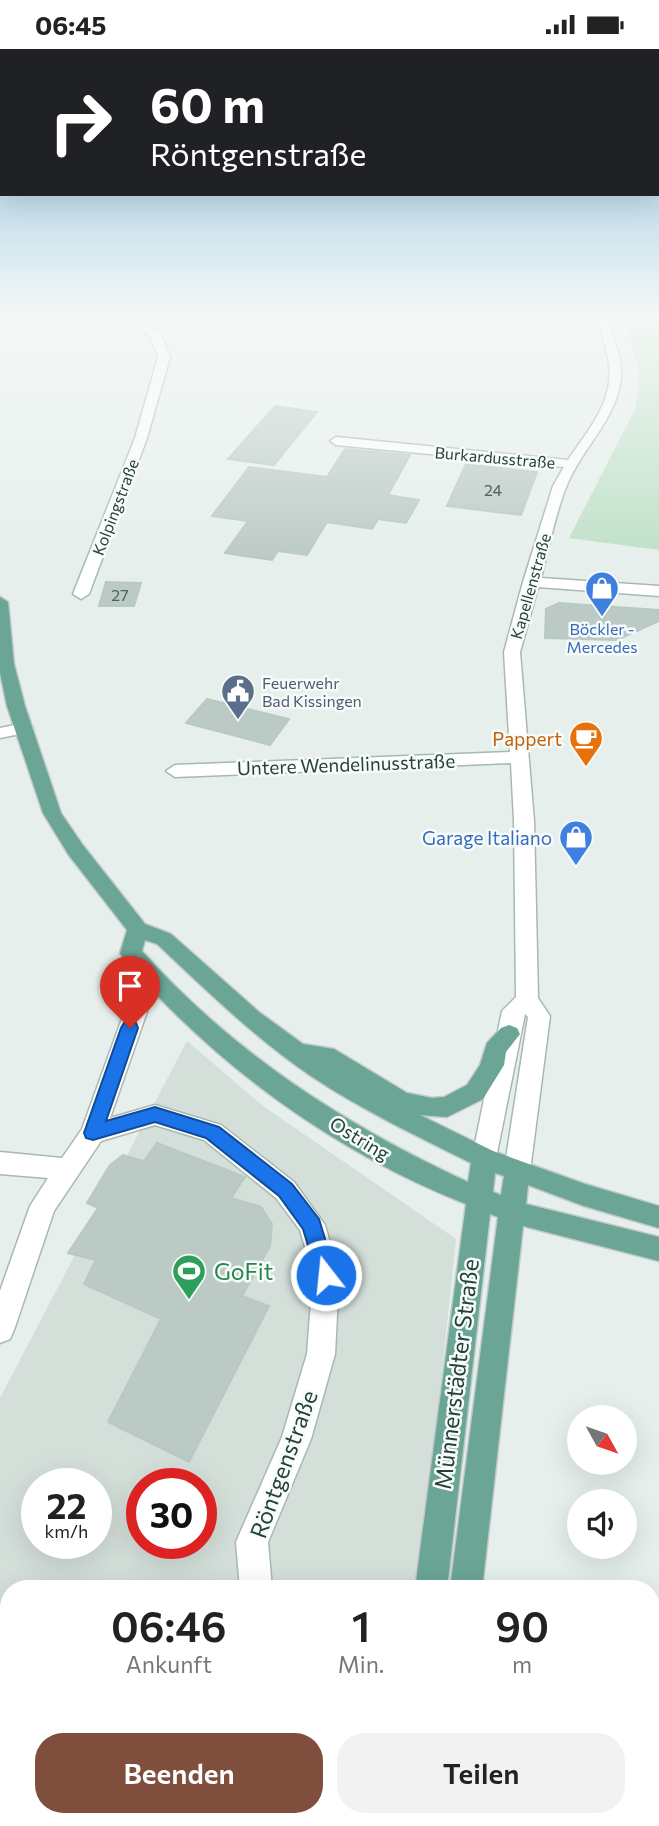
<!DOCTYPE html>
<html lang="de">
<head>
<meta charset="utf-8">
<style>
  :root { --surface:#fff; --page:#f2f2f2; --text:#222; --muted:#767676; --accent:#804e3d }
  body { margin:0; font-family:Commissioner,sans-serif; background:var(--page); color:var(--text); height:100vh; display:flex; flex-direction:column; font-size:26px; white-space:nowrap }
  * { box-sizing:border-box; margin:0 }
  p { font-size:23px; color:var(--muted) }
  .icon { flex:none; width:38px; height:38px; fill:none; stroke:currentColor; stroke-width:2; stroke-linecap:round; stroke-linejoin:round }
  .map { position:relative; flex:1; overflow:hidden }
  .panel { position:absolute; left:0px; top:1531px; width:660px; height:247px; display:flex; flex-direction:column; background:var(--surface); border-radius:28px 28px 0 0; box-shadow:0 7px 28px #0002 }
  .panel>* { flex:none }
  .banner { position:absolute; left:0px; top:0px; width:660px; height:147px; box-shadow:0 7px 28px #0002; background:#202124; color:#fff; overflow:hidden }
  .needle { width:46px; rotate:130deg }
  .buttons { position:absolute; left:567px; top:1356px; display:grid; gap:14px }
  .buttons a { display:grid; place-items:center; width:70px; height:70px; border-radius:50%; background:var(--surface); box-shadow:0 7px 28px #0002; font-size:35px }
  .speed { position:absolute; left:21px; top:1419px; display:flex; gap:14px; font-size:35px; font-weight:700; text-align:center }
  .speed>* { display:grid; place-content:center; width:91px; height:91px; border-radius:50%; background:var(--surface); box-shadow:0 7px 28px #0002; line-height:1 }
  .speed small { font-size:18px; font-weight:400 }
  .speed .limit { border:10px solid #d22; background:#fff; color:#111 }
  .pin { position:absolute; display:grid; place-items:center; width:60px; height:60px; color:#fff; margin:-72px -30px; border-radius:50% 50% 50% 0; rotate:-45deg; box-shadow:0 0 7px #0007 }
  .pin .icon { rotate:45deg }
  .me { position:absolute; width:77px; margin:-38px; rotate:344deg; stroke-linejoin:round; filter:drop-shadow(0 0 5px #0008) }
  .turn { display:flex; align-items:center; gap:24px; height:147px; padding:0 35px; font-size:32px }
  .turn .icon { width:91px; height:91px; stroke-width:2.5 }
  .turn b { display:block; font-size:49px; line-height:60px }
  .eta { display:flex; justify-content:space-evenly; align-items:center; height:119px; text-align:center }
  .eta b { font-size:42px; font-weight:600; line-height:49px }
  .primary-button { display:flex; gap:14px; margin-top:auto; padding:14px 35px }
  .primary-button a { flex:1; height:80px; border-radius:28px; background:var(--accent); color:#fff; font-size:28px; font-weight:600; line-height:80px; text-align:center }
  .primary-button a+a { background:var(--page); color:var(--text) }
  .status { display:flex; justify-content:space-between; align-items:center; height:49px; padding:0 35px; background:var(--surface); direction:ltr }
  .status svg { height:19px; fill:currentColor }
  .map>svg:first-child { display:block }
  .built { fill:#d4dfda; fill-rule:evenodd }
  .green { fill:#bfe0c8 }
  .building { fill:#bbcac4; stroke:#b8c9c2; stroke-width:2 }
  .lines { fill:none; stroke-linecap:round; stroke-linejoin:round }
  .minor-casing { stroke:#a8b8b2; stroke-width:3 }
  .major-casing { stroke:#c2cac8; stroke-width:3 }
  .minor { fill:#fff; fill-rule:evenodd }
  .major { fill:#6aa596; fill-rule:evenodd }
  .route { fill:#1a73e8; stroke:#114b97; stroke-width:2 }
  .labels { text-anchor:middle; dominant-baseline:central; stroke-width:5; stroke-linejoin:round; paint-order:stroke }
  .far-street-label { font-size:16px; fill:#24423a; stroke:#f7fbf9 }
  .number-label { font-size:16px; fill:#4a645c }
  .far-shop-label { font-size:16px; fill:#366cbe; stroke:#f7fbf9 }
  .far-service-label { font-size:16px; fill:#4e5e75; stroke:#f7fbf9; text-anchor:start }
  .food-label { font-size:19px; fill:#c56008; stroke:#f7fbf9; text-anchor:end }
  .street-label { font-size:19px; fill:#24423a; stroke:#f7fbf9 }
  .shop-label { font-size:19px; fill:#366cbe; stroke:#f7fbf9; text-anchor:end }
  .near-leisure-label { font-size:23px; fill:#27864d; stroke:#f7fbf9; text-anchor:start }
  .near-street-label { font-size:23px; fill:#24423a; stroke:#f7fbf9 }
</style>
</head>
<body>
<div class="status"><b>06:45</b><svg viewBox="0 0 49 12"><path d="M0 12V9h3v3zM5 12V6h3v6zM10 12V3h3v9zM15 12V0h3v12zM26 1h20v11H26zM47 4h2v5h-2z"/></svg></div>
<div class="map">
<svg width="659" height="1777" viewBox="0 0 659 1777">
  <rect width="100%" height="100%" fill="#e6efeb"/>
  <!-- built -->
  <path class="built" d="M187,992l76,65 193,133 -37,350h-410v229h387l-1,8h-395v-428zM37,1435h59v59h-59zM142,1435h59v59h-59z"/>
  <!-- green -->
  <path class="green" d="M624,267h35v234l-90,-12 67,-131 4,-32z"/>
  <!-- building -->
  <path class="building" d="M275,357l42,6 -43,53 -46,-6z
    M345,400l65,6 -22,40 31,5 -13,23 -28,-4 -6,10 -45,-7 -20,33 -29,-4 -6,9 -47,-7 23,-32 -36,-5 37,-49 78,10z
    M466,415l71,8 -16,43 -74,-9z
    M106,533l35,1 -7,23h-35z
    M559,554l100,7v11l-42,19 -72,-2 1,-29z
    M207,650l82,20 -19,26 -84,-22z
    M157,1094l88,34 -14,21 30,9 11,17 -2,22 -28,50 27,10 -80,156 -81,-40 53,-103 -77,-35 12,-24 -28,-7 30,-45 -11,-5 23,-38 13,-10 21,6z"/>
  <g class="lines">
    <!-- minor casing -->
    <g class="minor-casing">
      <path id="minor" d="M118,267h12l30,17 10,24 -23,81 -58,156 -8,5 -8,-5 62,-156 23,-81 -7,-20z
        M598,267h10c4,21 15,42 13,63 -5,41 -39,69 -54,106 -12,29 -18,63 -26,93l118,8v10l-121,-9 -18,65 14,169 4,177 12,18 -20,155 -4,8 -9,3 -9,-3 -4,-8 24,-154 -3,-3 -29,144 -3,7 -9,4 -9,-4 -3,-7 30,-147 14,-14 -2,-176 -3,-58 -336,14 -9,-6 9,-6 335,-13 -6,-100 19,-70 30,-96 11,-19 -228,-22 -6,-4 6,-4 232,23c19,-28 46,-59 41,-95 -2,-17 -9,-32 -11,-49z
        M24,674l9,5 -3,4 -30,6v-10z
        M157,929l8,2 3,6 -19,20 -39,112 45,-13 66,20 73,57 31,43 14,50 -4,79 -24,85 -43,103 4,47h-32l-4,-47 46,-105 25,-83 6,-79 -13,-45 -24,-32 -72,-58 -49,-15 -54,16 -47,70 -40,119 -4,9 -10,4v-52l30,-85 18,-28 -48,-4v-22l62,6 20,-29 46,-127 21,-22z
        M71,1769h37l-3,8h-37z"/>
    </g>
    <!-- major casing -->
    <g class="major-casing">
      <path id="major" d="M0,548l8,5 6,62 11,42 36,107 21,31 63,80 26,10 88,78 44,32 31,5 73,44 25,5 12,-1 23,-12 13,-20 7,-22 14,-15 8,-3 8,3 3,6 -14,18 -2,13 -21,34 -36,18 -27,-2 73,36 92,33 74,22v22l-75,-22 -56,-21 -2,19 133,33v24l-136,-35 -41,363h-32l48,-372 -8,-3 -43,375h-32l51,-385c-132,-52 -251,-139 -343,-246l-3,-5 7,-23 -59,-76 -25,-41 -36,-107 -7,-33zM145,891l12,4c49,46 98,94 154,132 51,34 106,60 160,87l-3,19c-123,-57 -235,-129 -326,-231zM495,1124l9,3 -3,19 -8,-3z
        M409,1769h36l-1,8h-36z"/>
    </g>
    <!-- minor -->
    <use href="#minor" class="minor"/>
    <!-- major -->
    <use href="#major" class="major"/>
  </g>
  <!-- sky -->
  <linearGradient id="sky" x2="0" y2="1"><stop stop-color="#84bce0"/><stop offset="0.52" stop-color="#f4f8f6"/><stop offset="1" stop-color="#f4f8f6" stop-opacity="0"/></linearGradient>
  <rect width="659" height="515" fill="url(#sky)"/>
  <!-- route -->
  <path class="route" d="M130,972l6,2 2,5 -32,93 49,-14 64,20 73,57 27,35 17,56 -3,7 -7,3 -7,-3 -16,-53 -24,-33 -73,-58 -51,-16 -62,18 -7,-2 -2,-5 37,-105 3,-5z"/>
  <!-- icons -->
  <defs>
    <g id="shop-pin" transform="scale(1.75)"><path d="M0 17L-7.5 6A9.5 9.5 0 1 1 7.5 6Z" fill="#3f7fe0" stroke="#f7fbf9"/><path d="M-5-2.5h2.3a2.7 3.5 0 0 1 5.4 0H5L5.5 6h-11ZM-1.5-2.5h3a1.5 2.3 0 0 0-3 0Z" fill="#fff"/></g>
    <g id="civic-pin" transform="scale(1.75)"><path d="M0 17L-7.5 6A9.5 9.5 0 1 1 7.5 6Z" fill="#5c6f8a" stroke="#f7fbf9"/><path d="M-.6-6.5H3V-4.5H.6V-3L4-1V1h2V6H-6V1h2V-1L-.6-3ZM-1.2 2.5V6h2.4V2.5Z" fill="#fff"/></g>
    <g id="cafe-pin" transform="scale(1.75)"><path d="M0 17L-7.5 6A9.5 9.5 0 1 1 7.5 6Z" fill="#e8710a" stroke="#f7fbf9"/><path d="M-5.5-4.5H6V0H3Q3 3.5 0 3.5H-2.5Q-5.5 3.5-5.5 0ZM3-3.2v2h1.7v-2ZM-6 4.5H4V6H-6Z" fill="#fff"/></g>
    <g id="stadium-pin" transform="scale(1.75)"><path d="M0 17L-7.5 6A9.5 9.5 0 1 1 7.5 6Z" fill="#2e9e5b" stroke="#f7fbf9"/><path d="M0-5a6.5 5 0 1 0 0 10a6.5 5 0 1 0 0-10ZM-3.5-1.8h7v3.6h-7Z" fill="#fff"/></g>
  </defs>
  <g fill-rule="evenodd">
    <use href="#shop-pin" x="602" y="539"/>
    <use href="#civic-pin" x="238" y="642"/>
    <use href="#cafe-pin" x="586" y="689"/>
    <use href="#shop-pin" x="576" y="788"/>
    <use href="#stadium-pin" x="189" y="1222"/>
  </g>
  <g class="labels">
    <!-- far-street labels -->
    <g class="far-street-label">
      <text transform="translate(495 408) rotate(5)">Burkardusstraße</text>
      <text transform="translate(115 458) rotate(-69)">Kolpingstraße</text>
      <text transform="translate(530 537) rotate(-74)">Kapellenstraße</text>
    </g>
    <!-- number labels -->
    <g class="number-label">
      <text x="493" y="440">24</text>
      <text x="120" y="545">27</text>
    </g>
    <!-- far-shop labels -->
    <g class="far-shop-label">
      <text x="602" y="579">Böckler -<tspan x="602" dy="18">Mercedes</tspan></text>
    </g>
    <!-- far-service labels -->
    <g class="far-service-label">
      <text x="262" y="633">Feuerwehr<tspan x="262" dy="18">Bad Kissingen</tspan></text>
    </g>
    <!-- food labels -->
    <g class="food-label">
      <text x="562" y="689">Pappert</text>
    </g>
    <!-- street labels -->
    <g class="street-label">
      <text transform="translate(346 715) rotate(-2)">Untere Wendelinusstraße</text>
      <text transform="translate(360 1089) rotate(31)">Ostring</text>
    </g>
    <!-- shop labels -->
    <g class="shop-label">
      <text x="552" y="788">Garage Italiano</text>
    </g>
    <!-- near-leisure labels -->
    <g class="near-leisure-label">
      <text x="214" y="1222">GoFit</text>
    </g>
    <!-- near-street labels -->
    <g class="near-street-label">
      <text transform="translate(456 1325) rotate(-83)">Münnerstädter Straße</text>
      <text transform="translate(283 1415) rotate(-70)">Röntgenstraße</text>
    </g>
  </g>
</svg>
<div class="buttons">
<a><svg class="needle" viewBox="-14 -14 28 28"><path d="M0-13l5 13h-10z" fill="#e53935"/><path d="M0 13l5-13h-10z" fill="#767676"/></svg></a>
<a><svg class="icon" aria-label="sound" viewBox="0 0 24 24"><path d="M4 9h4l5-4v14l-5-4H4zM17 9q2 3 0 6"/></svg></a>
</div>
<div class="speed"><div>22<small>km/h</small></div><div class="limit">30</div></div>
<div class="pin" style="left:130px;top:979px;background:#d93025"><svg class="icon" aria-label="arrive" viewBox="0 0 24 24"><path d="M6 21V4h12l-3 4 3 4H6"/></svg></div>
<svg class="me" style="left:326px;top:1226px" viewBox="-20 -20 40 40"><circle r="17" fill="#1a73e8" stroke="#fff" stroke-width="3"/><path d="M0-11L8 9 0 5-8 9z" fill="#fff"/></svg>
<div class="banner">
<div class="turn"><svg class="icon" aria-label="right" viewBox="0 0 24 24"><path d="M7 20v-9h11M14 6l5 5-5 5"/></svg><div><b>60 m</b>Röntgenstraße</div></div>
</div>
<section class="panel">
<div class="eta">
<div><b>06:46</b><p>Ankunft</p></div>
<div><b>1</b><p>Min.</p></div>
<div><b>90</b><p>m</p></div>
</div>
<div class="primary-button"><a>Beenden</a><a>Teilen</a></div>
</section>
</div>
</body>
</html>
